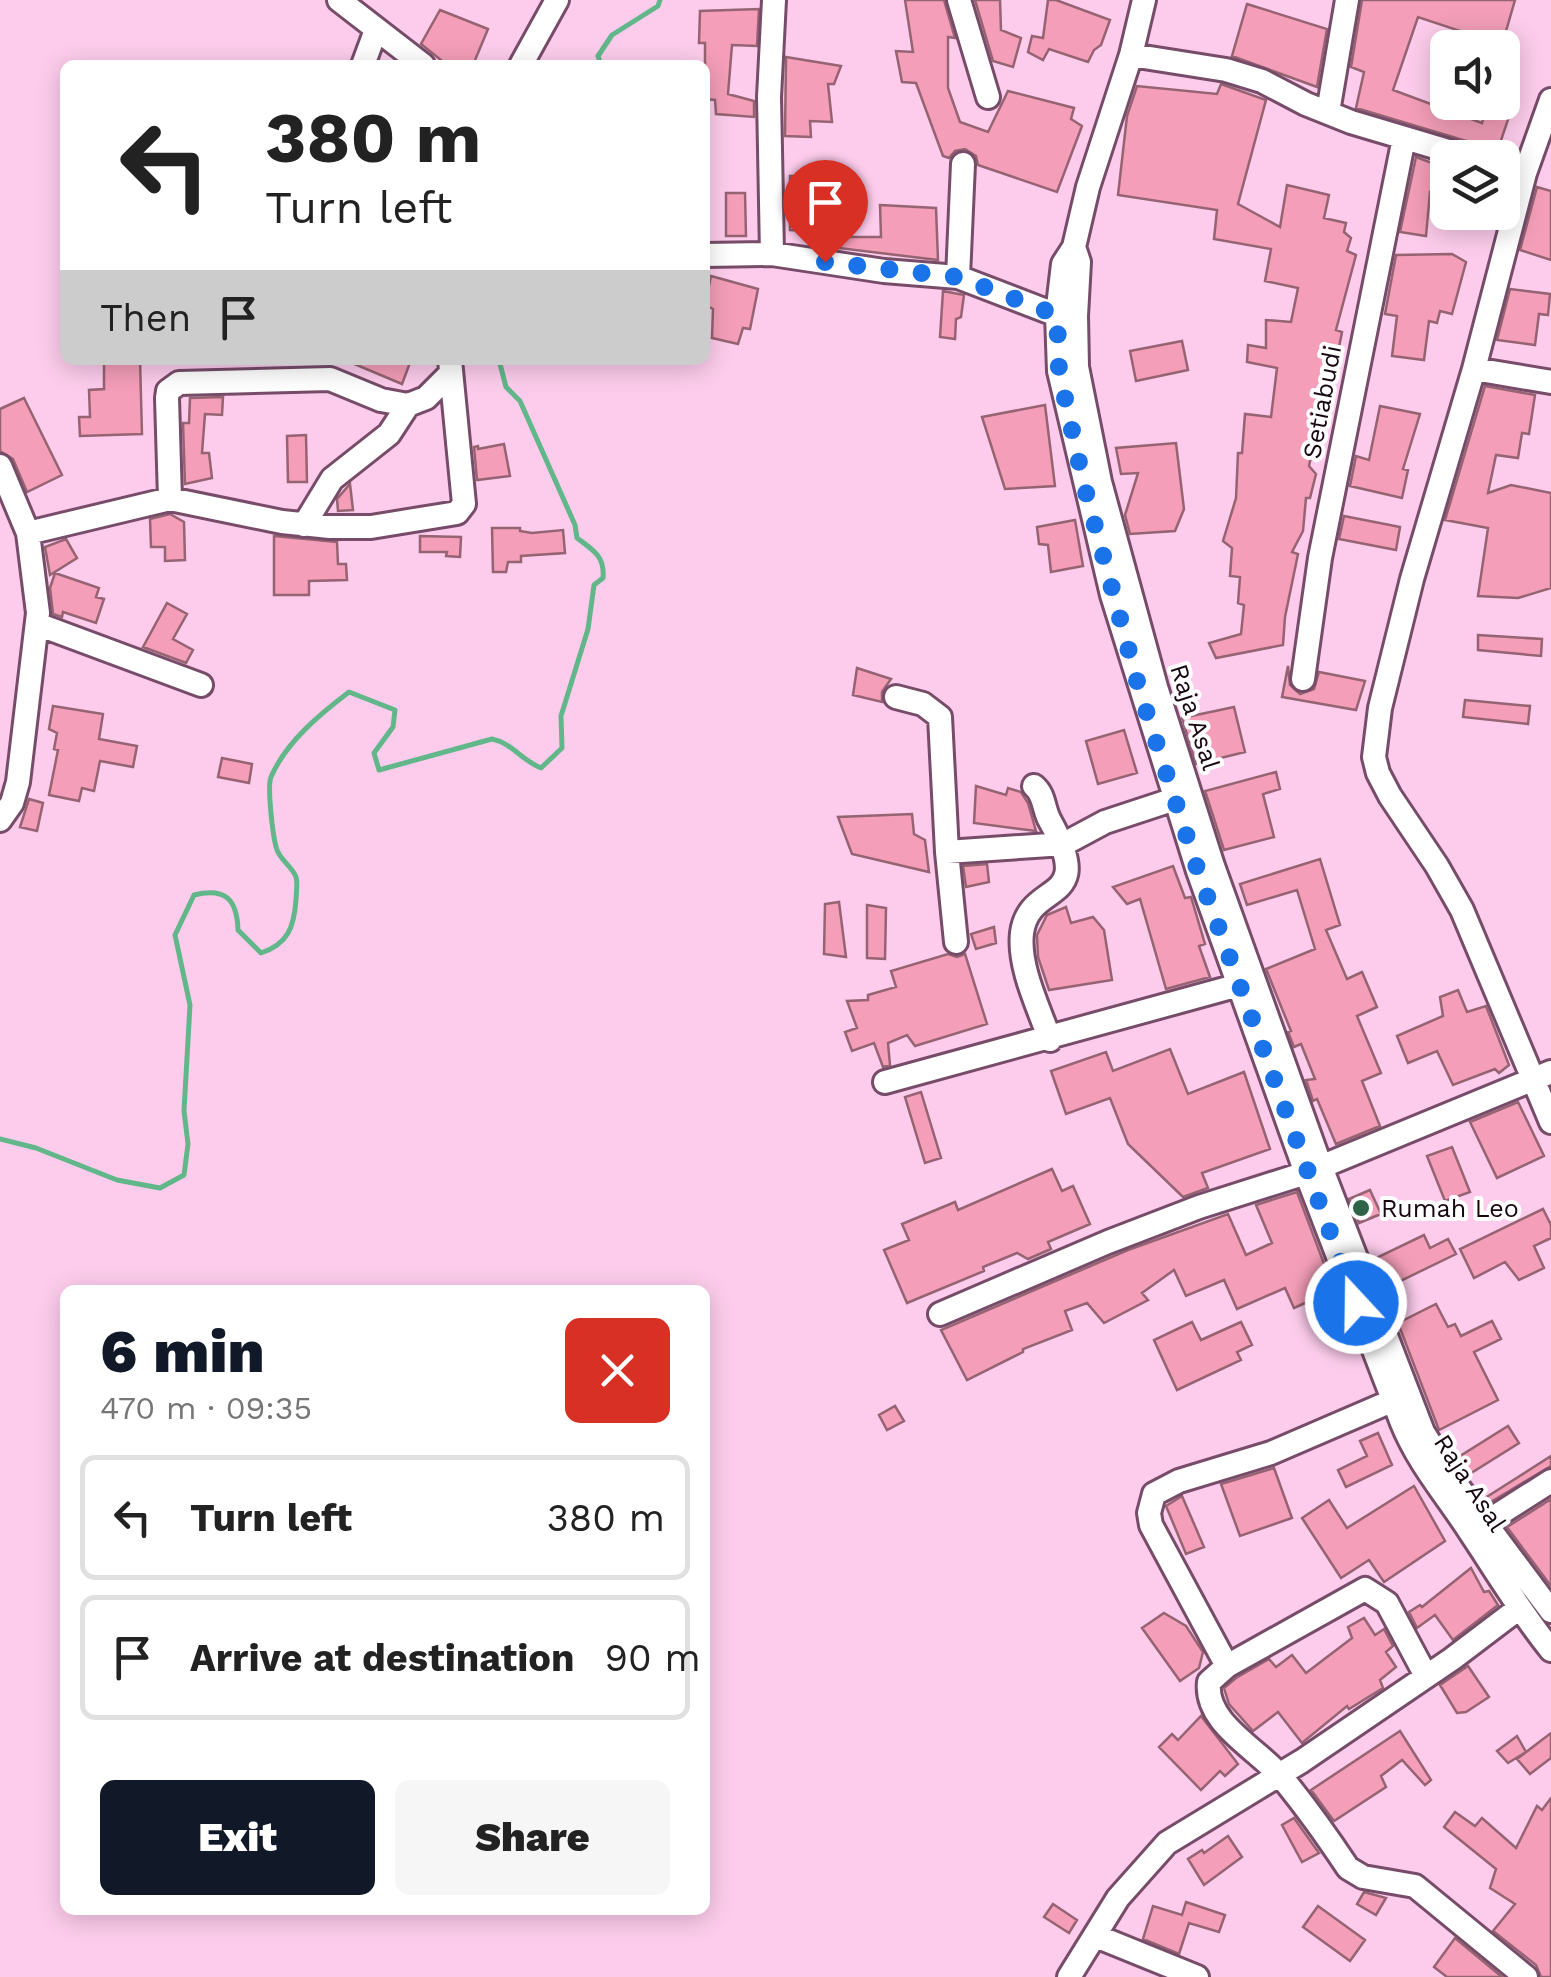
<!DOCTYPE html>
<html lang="en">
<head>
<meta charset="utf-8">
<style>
  :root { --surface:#fff; --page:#f6f6f6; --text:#222; --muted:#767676; --line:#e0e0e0; --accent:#111827 }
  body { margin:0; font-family:"Work Sans",sans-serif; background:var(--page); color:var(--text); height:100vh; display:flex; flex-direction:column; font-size:38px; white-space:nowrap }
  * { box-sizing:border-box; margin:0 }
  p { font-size:32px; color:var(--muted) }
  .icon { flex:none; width:55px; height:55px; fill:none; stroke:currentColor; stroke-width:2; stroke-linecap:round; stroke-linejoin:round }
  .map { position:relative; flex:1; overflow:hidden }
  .drawer { position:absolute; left:60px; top:1285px; width:650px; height:630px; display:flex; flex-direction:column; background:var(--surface); border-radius:15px; box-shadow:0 5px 25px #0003 }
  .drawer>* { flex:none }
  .guide { position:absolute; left:60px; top:60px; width:650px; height:305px; border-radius:15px; box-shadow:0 5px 25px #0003; background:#fff; color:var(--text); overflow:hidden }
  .buttons { position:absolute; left:1430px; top:30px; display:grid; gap:20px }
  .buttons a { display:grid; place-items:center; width:90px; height:90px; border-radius:15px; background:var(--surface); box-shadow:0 5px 25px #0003; font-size:50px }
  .pin { position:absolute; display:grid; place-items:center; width:85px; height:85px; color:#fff; margin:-102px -42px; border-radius:50% 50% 50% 0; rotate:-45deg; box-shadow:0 0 10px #0007 }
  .pin .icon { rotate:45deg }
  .me { position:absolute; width:110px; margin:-55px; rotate:339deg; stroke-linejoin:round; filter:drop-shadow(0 0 8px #0008) }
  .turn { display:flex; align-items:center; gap:35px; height:210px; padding:0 40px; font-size:45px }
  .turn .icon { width:130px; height:130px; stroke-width:2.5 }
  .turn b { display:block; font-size:70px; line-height:85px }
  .then { display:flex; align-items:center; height:95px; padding:0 40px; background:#0003; gap:20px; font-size:38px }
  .round { display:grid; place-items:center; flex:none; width:105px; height:105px; border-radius:15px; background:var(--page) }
  .overview { display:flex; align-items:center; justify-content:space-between; height:170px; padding:0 40px }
  h1 { font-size:60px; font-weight:800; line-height:75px; color:var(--accent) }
  .cta { display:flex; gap:20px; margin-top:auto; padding:20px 40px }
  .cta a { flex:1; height:115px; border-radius:15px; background:var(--accent); color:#fff; font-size:40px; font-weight:800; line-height:115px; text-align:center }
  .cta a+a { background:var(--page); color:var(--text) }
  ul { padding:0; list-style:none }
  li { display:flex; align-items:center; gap:30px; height:125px; margin:0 20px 15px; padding:0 20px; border:5px solid var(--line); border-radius:15px }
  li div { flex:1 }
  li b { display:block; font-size:38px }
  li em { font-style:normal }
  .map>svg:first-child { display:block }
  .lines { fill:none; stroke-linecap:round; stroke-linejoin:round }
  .stream { stroke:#61b78a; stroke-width:5 }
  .building { fill:#f49eb9; stroke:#956372; stroke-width:2.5 }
  .minor-casing { stroke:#764c69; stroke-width:28 }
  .minor { stroke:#fff; stroke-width:22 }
  .route { stroke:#1a73e8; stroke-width:18; stroke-dasharray:0 32.4 }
  .poi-dot { fill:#2e6348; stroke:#fefefe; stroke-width:4 }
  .labels { text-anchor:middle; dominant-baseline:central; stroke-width:8; stroke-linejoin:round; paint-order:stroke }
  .street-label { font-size:25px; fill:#150610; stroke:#fefefe }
  .poi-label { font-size:25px; fill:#150610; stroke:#fefefe; text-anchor:start }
</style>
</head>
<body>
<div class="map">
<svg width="1551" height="1977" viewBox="0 0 1551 1977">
  <rect width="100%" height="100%" fill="#fdccec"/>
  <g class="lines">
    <!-- stream -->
    <path class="stream" d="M601,65l-3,-9 14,-21 46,-29 2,-6
      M0,1139l36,9 81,32 43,8 24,-13 4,-31 -4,-33 6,-106 -15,-70 19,-40c31,-8 43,4 44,35l23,23c27,-9 33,-26 35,-53 0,-6 2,-17 0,-23 -3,-9 -14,-16 -18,-25 -5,-9 -11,-66 -7,-75 15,-35 49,-63 78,-85l46,18 -2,17 -19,26 5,17 113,-31c20,4 29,21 49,29l21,-20 -1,-32 27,-87 6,-44 9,-7c2,-22 -10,-28 -26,-40l-2,-13 -55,-124 -14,-14 -7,-27"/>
  </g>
  <!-- building -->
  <path class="building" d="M905,0h39l11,38 -7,-1v51l12,34 28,10 20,-41 66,17 -3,11 11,7 -25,66 -79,-27 -2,-9 -11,-7 -10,2 -6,7 -6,-2 -27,-73 -14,-1 -6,-31 17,1z
    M975,0h25l1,30 20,8 -8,29 -20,-6z
    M1048,0h8l54,20 -9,25 -7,5 -6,12 -39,-13 -6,11 -15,-8 4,-16 11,2z
    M1362,0h153l-13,45 -84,-28 -25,73 89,33 6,-21h26l-19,56h-8l-4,-10 -7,-4 -120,-36 8,-36 -13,-5z
    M1247,4l80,25 -10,58 -85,-31z
    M759,9l-2,37 -25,-1 -4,49 26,7v16l-38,-3 -1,-14 -10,-1v-56h-6l1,-32z
    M440,10l48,19 -15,36h-26l-26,-21z
    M786,57l55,9 -7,18h-6l4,38 -22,-1 1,16 -26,-1z
    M1221,84l45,16 -28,104 42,23 7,-42 42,10 -5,23 22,5 -2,9 7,6 -4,13 9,4 -20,75 6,2 -11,56 -12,-2 -4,53 -6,27 7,8 -6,24h-4l-3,33 -11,21 6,2 -13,63 -2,28 -67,13 -7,-15 32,-9 3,-29 -6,-2 2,-26 -10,-1 2,-28 -9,-7 13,-43 2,-45h4l3,-39 26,3 6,-49 -30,-6 1,-17 18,3v-28l25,2 7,-34 -33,-7 6,-32 -57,-10 3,-29 -99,-15 9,-79 10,-30 80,8z
    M1416,157l32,12v28l-18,-5 -4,44 -26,-4z
    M790,176h16l1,55 -17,-1z
    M1537,187l14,4v69l-31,-10z
    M726,193h19l1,43h-20z
    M880,205l56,3 2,52 -116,-14v-19l21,-1v11h38z
    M1452,254l14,8 -14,52 -12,-3 -3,12 -8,-2 -5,39 -32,-4 5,-40 -12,-2 11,-59z
    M711,276l47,13 -8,40 -7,-1 -5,16 -26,-6 1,-29 -8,-4z
    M1510,289l40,5 -2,21 -9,-1 -4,31 -38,-5z
    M943,291l21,4 -3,22 -5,2 -1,20 -15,-2z
    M1182,341l6,29 -52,11 -6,-30z
    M104,360h36l2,74 -62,2 -1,-19h11l-1,-27 15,-1z
    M345,360h66l-9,24z
    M1485,386l50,9 -6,39 -7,-1 -4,25 -22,-3 -8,38 23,-8 40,8v95l-33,10 -40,-2 10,-68 -43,-8z
    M223,397l-1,18 -17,-1 -3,39h7l3,25 -27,6 -2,-61h6l1,-25z
    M24,398l38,77 -35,17 -14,-33 -13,-8v-42z
    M1045,405l10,81 -50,3 -23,-72z
    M1380,406l40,8 -17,55 5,1 -6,28 -52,-12 6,-30 13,4z
    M306,435l1,47h-19l-1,-46z
    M1176,443l8,66 -9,22 -45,3 -5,-19 13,-42 -17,1 -5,-26z
    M504,444l6,32 -33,4 -3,-33 4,-1v3z
    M350,484l3,26 -15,1 -1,-12z
    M170,514l14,8 1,38 -20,1v-14h-14l-1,-28z
    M1344,516l56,11 -4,23 -57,-11z
    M1075,520l8,46 -32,6 -3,-27 -9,-1 -2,-17z
    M492,528h28v3l12,2 31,-3 2,23 -44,3v6h-13l-2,10h-13z
    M274,536l63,6 1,22h8l1,16 -38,1v14h-35z
    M420,536l41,1 -1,20 -14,-1 1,-4h-27z
    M66,539l11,19 -27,17 -5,-28z
    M55,573l44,15 -3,9 8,2 -8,24 -33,-11 -1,5 -9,-3 -3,-26z
    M167,603l20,11 -14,25 20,11 -7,13 -43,-16z
    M1478,635l64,4 -1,17 -63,-6z
    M1288,666l2,19 10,9 14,-5 5,-17 46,9 -9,29 -74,-13z
    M857,668l34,11 -9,13v10l-29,-7z
    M1465,700l65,6 -2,18 -65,-7z
    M53,706l50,8 -4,25 38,7 -4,21 -33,-6 -6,30 -12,-3 -3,13 -30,-6 9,-45 -4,-1 3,-16 -8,-4z
    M1234,707l11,45 -49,12 -14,-46z
    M1124,730l13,43 -39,11 -12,-43z
    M222,758l30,6 -3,19 -31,-6z
    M1276,772l4,17 -17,5 11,43 -50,13 -19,-59z
    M976,786l30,9 2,-7 13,4 7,11 8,28 -62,-8z
    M29,799l14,4 -6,28 -17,-4z
    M912,814l2,20 11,6 4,32 -77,-18 -14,-37z
    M1320,859l20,66 -14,5 21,49 15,-7 15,35 -20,9 24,57 -19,8 18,45 -44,18 -19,-45 -4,2 -7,-21 9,-1 -14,-35 -7,3 -6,-15 3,-1 -25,-62 49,-20 -18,-59 -50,15 -7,-21z
    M987,864l2,18 -23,5 -3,-21z
    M1173,866l12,32 6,-1 14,47 -6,2 11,31 -44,12 -26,-90 -13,5 -14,-17z
    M839,902l7,55 -22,-3 1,-50z
    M867,905l19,3 -1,51 -18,-1z
    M1066,907l5,16 22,-6 11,13 8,50 -63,10 -11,-33 -1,-22 10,-20z
    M994,927l2,16 -20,6 -5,-15z
    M948,954l9,3 8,-3 22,70 -72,22 -8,-11 -19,8 2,22 -7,2 -9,-24 -22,8 -7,-19 12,-4 -10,-27 21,-1v-5l28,-8 -5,-16z
    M1458,990l9,22 19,-6 23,59 -10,8 -4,-4 -42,16 -16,-34 -29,12 -11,-27 46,-20 -3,-19z
    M1170,1049l18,45 56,-22 26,77 -68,24 6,15 -25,9 -55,-53 -18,-46 -44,16 -15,-43 55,-19 7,19z
    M921,1092l20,66 -16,5 -20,-66z
    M1518,1102l26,54 -47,22 -27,-56z
    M1452,1147l18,45 -25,9 -18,-45z
    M1052,1169l10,22 11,-5 17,38 -42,18 3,7 -23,10 -11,-6 -34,14 1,4 -77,32 -23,-53 25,-10 -7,-16 53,-22 3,8z
    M1370,1190l11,24 -22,9 -10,-24z
    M1297,1192l37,98 -40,18 -9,-20 -48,21 -13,-29 -38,16 -12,-26 -32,23 6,7 -44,23 -17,-20 -22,8 7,19 -49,19v3l-56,28 -26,-50 187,-80 100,-36 18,41 26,-12 -16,-38z
    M1543,1209l8,16v13l-17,8 10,22 -25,12 -14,-18 -31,16 -14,-29z
    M1424,1235l6,13 18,-9 8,15 -68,33 -14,-28z
    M1436,1304l12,23 7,-3 6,12 31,-15 9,18 -27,13 24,48 -59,30 -41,-107z
    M1192,1322l9,18 40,-18 11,23 -15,7 4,8 -64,30 -23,-50z
    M895,1406l9,15 -17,9 -8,-15z
    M1508,1426l11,17 -51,32 -11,-17z
    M1378,1433l14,32 -46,22 -8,-17 29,-14 -7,-15z
    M1551,1456v10l-62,37 -4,-5z
    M1274,1468l18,50 -52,18 -19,-52z
    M1414,1486l31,55 -61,41 -15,-22 -28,18 -39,-60 27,-18 18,28z
    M1182,1496l22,51 -18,7 -20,-48z
    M1551,1499v87l-44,-59z
    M1471,1568l13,24 5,-1 9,14 -45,35 -18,-25 -18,13 -8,-16 11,-7 2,2z
    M1164,1613l22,13 17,26 -4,16 -19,13 -38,-53z
    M1364,1618l11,17 9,-6 9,17 -7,6 10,15 -16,13 3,8 -34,21 -2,-3 -45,37 -24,-31 -25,19 -24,-27 -5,-16 12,-10 33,-19 7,8 16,-12 14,18 46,-35 -4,-11z
    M1468,1666l21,31 -23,15 -9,1 -17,-28z
    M1201,1716l37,48 -13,12 -5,-5 -19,19 -42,-43 13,-13 6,6z
    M1400,1731l31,49 -6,5 -23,-25 -21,16 5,11 -52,34 -23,-31z
    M1551,1733v25l-21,16 -13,-15z
    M1517,1736l9,16 -18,11 -11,-12z
    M1551,1798v179h-10l-5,-12 -43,-34 22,-27 -25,-16 6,-19 -52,-42 11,-15 20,14 7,-8 34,30 21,-42 5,4z
    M1294,1818l25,35 -17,9 -20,-37z
    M1228,1836l14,21 -38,28 -16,-26 14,-9 2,3z
    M1364,1892l22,6 -10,17 -19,-11z
    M1186,1902l39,13 -6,17 -30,-9 -10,31 -36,-15 10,-33 29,9z
    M1053,1904l24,16 -8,13 -25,-16z
    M1318,1906l47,34 -15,21 -47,-34z
    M1455,1938l47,39h-55l-13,-10z"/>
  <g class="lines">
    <!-- minor casing -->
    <g class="minor-casing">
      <path id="minor" d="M339,0l84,65
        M959,0l29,97
        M1144,0l-13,55 -43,132 -14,60 -11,17 -6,51 2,56 53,224 86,276 108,302 96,250c17,42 46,74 70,112 26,39 49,78 79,115
        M1131,55l95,15 36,11 44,23 45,18 121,36
        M363,65l13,-35
        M521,65l36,-65
        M1551,100l-26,73 -51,196 -62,210 -32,129 -6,49 4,16 12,23 47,70 25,44 89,212
        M1328,112l19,-112
        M1074,247l5,15 -3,54 1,51 23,115 56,205 57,179 108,301 102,265 30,48 98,131
        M772,254l-3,-157 5,-97
        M705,255l67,-1 112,17 74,6 99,38
        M958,277l5,-113
        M1474,369l77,13
        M0,466l28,67 142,-34 112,23 48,5h41l86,-14 7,-9 -14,-144
        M170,499l-3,-101 1,-7 11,-8 151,-4 51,21 27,5 18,-7 24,-24
        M304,525l28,-46 57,-45 19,-29
        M37,624l164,61
        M1303,679l17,-121 84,-420
        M896,697l27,7 17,13 7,135 117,-8 41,-22 82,-27
        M1034,786c11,9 9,23 16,35 48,86 -21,58 -28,112 -4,34 17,75 28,107
        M0,820l12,-17 6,-21 20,-169 -10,-80
        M947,852l9,90
        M885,1082l354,-97
        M940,1314l168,-72 91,-35 107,-34 245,-101
        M1474,1530l77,-49
        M1227,1666l-76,-141 -2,-12 5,-19 25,-13 92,-28 123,-53
        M1426,1676l-39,-73 -22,-14 -138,77 -18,16c-5,42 51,68 74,97 23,28 45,59 65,89l15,9 52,9 111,91
        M1096,1936l101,41
        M1069,1977l49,-79 49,-55 135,-82 150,-102 66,-50"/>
    </g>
    <!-- minor -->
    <use href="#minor" class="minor"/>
  </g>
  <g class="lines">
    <!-- route -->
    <path class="route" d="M825,262l133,15 99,38 2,56 25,114 56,207 58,179 158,432"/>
  </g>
  <!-- markers -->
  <circle class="poi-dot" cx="1361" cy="1208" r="10"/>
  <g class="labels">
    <!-- street labels -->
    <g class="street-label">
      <text transform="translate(1322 402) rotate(-79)">Setiabudi</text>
      <text transform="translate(1195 717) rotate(72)">Raja Asal</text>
      <text transform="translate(1470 1483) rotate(57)">Raja Asal</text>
    </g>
    <!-- poi labels -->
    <g class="poi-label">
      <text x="1381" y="1208">Rumah Leo</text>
    </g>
  </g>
</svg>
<div class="buttons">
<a><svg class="icon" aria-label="sound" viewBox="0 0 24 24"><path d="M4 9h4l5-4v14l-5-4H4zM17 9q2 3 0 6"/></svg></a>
<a><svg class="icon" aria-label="layers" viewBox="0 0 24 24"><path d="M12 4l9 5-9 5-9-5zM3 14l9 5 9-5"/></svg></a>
</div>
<div class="pin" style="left:825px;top:262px;background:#d93025"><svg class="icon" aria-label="arrive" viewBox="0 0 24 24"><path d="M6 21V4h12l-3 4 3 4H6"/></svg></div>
<svg class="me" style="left:1356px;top:1303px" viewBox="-20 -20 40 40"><circle r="17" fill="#1a73e8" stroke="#fff" stroke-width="3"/><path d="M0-11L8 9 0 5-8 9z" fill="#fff"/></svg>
<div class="guide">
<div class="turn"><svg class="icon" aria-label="left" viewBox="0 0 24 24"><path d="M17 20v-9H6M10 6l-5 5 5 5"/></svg><div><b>380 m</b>Turn left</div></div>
<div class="then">Then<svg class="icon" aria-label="arrive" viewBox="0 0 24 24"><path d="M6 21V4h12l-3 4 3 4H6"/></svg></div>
</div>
<section class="drawer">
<div class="overview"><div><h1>6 min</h1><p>470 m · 09:35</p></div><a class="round" style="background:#d93025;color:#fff"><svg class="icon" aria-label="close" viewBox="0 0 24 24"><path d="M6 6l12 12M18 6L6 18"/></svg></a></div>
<ul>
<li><svg class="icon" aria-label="left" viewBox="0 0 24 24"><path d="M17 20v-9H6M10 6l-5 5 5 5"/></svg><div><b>Turn left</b></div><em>380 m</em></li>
<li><svg class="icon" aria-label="arrive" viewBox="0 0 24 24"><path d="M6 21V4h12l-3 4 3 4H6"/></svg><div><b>Arrive at destination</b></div><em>90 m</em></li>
</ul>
<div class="cta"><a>Exit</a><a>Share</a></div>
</section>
</div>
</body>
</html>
